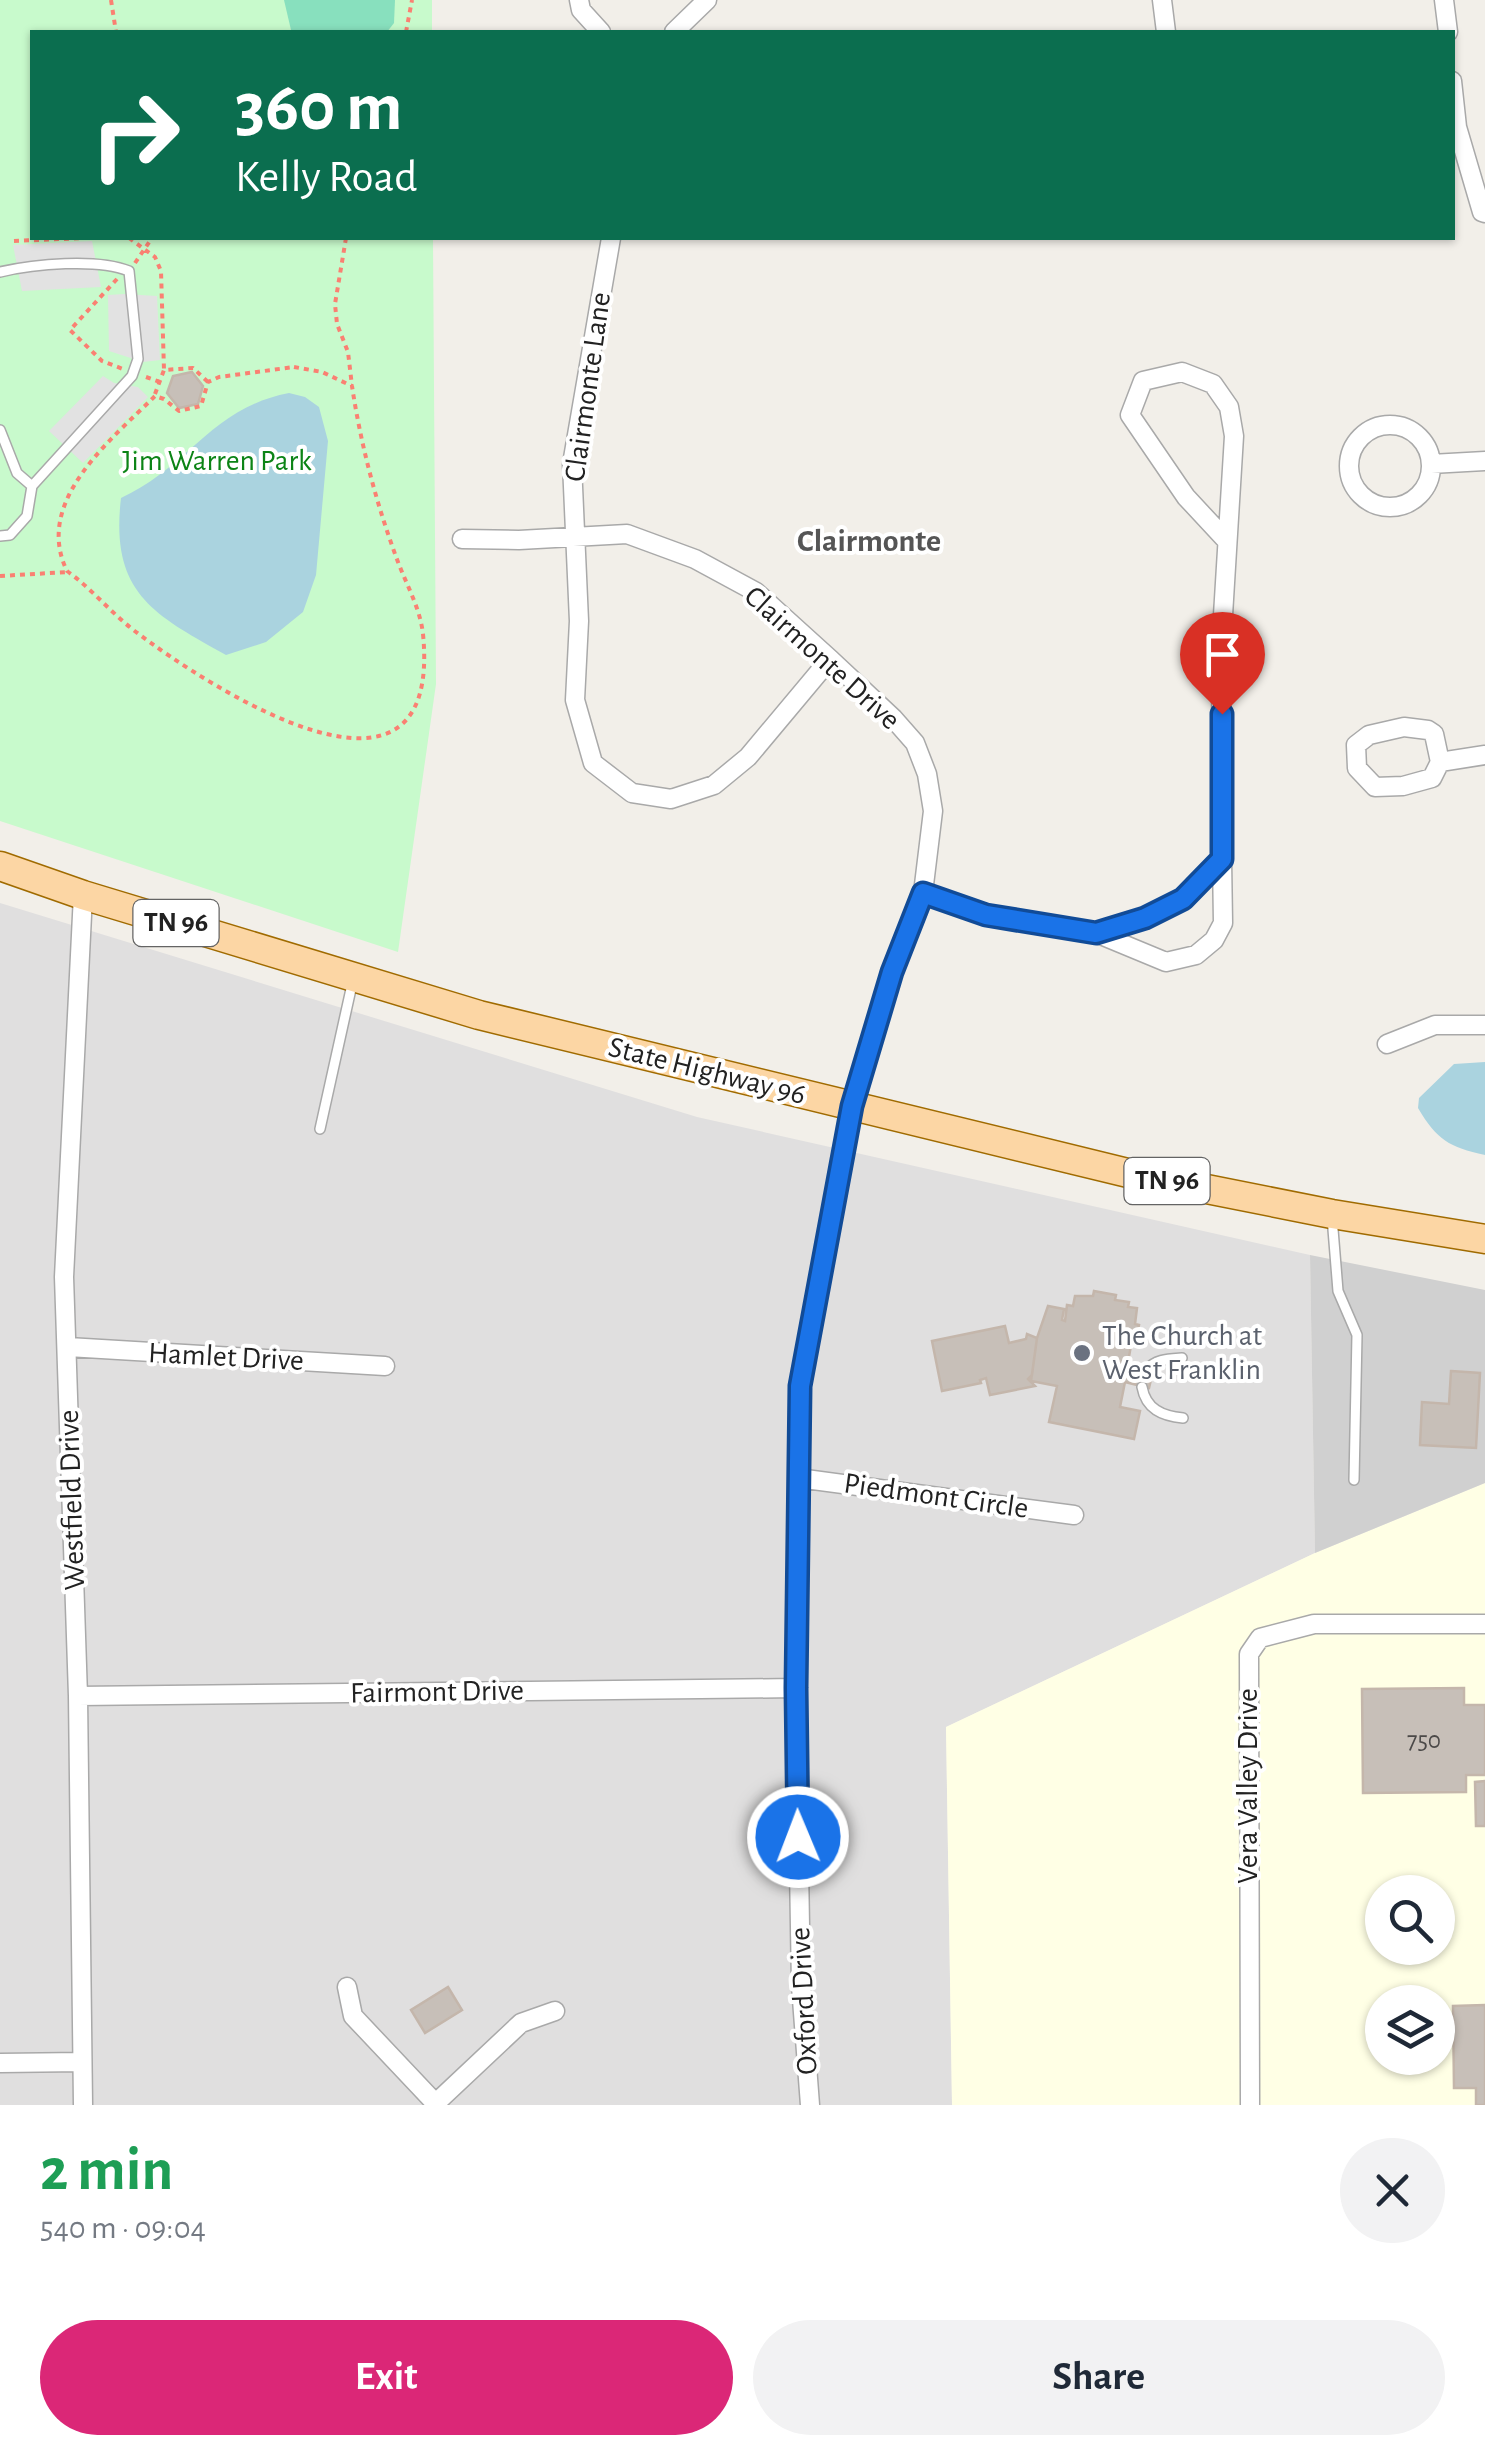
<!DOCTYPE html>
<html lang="en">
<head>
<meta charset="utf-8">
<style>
  :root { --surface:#fff; --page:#f2f2f3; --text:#1f2937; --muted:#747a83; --accent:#db2777 }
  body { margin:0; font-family:"Alegreya Sans",sans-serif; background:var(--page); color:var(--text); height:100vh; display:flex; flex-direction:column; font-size:38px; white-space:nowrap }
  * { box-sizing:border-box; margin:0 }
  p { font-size:32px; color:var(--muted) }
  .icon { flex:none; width:55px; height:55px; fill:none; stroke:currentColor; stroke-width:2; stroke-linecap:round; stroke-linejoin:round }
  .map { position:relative; height:2105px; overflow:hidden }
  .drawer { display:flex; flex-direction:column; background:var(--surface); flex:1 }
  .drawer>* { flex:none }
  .hud { position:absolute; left:30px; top:30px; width:1425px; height:210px; border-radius:0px; box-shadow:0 2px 8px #0004; background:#0b6e4f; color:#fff; overflow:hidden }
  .buttons { position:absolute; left:1365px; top:1875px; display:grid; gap:20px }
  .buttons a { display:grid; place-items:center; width:90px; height:90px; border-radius:50%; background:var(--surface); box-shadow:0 2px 8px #0004; font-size:50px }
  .pin { position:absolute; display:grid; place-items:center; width:85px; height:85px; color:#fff; margin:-102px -42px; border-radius:50% 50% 50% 0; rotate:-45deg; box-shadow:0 0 10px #0007 }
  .pin .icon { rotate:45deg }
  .me { position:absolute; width:110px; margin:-55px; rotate:359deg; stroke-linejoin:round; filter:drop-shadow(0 0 8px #0008) }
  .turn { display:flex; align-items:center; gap:35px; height:210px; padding:0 40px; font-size:45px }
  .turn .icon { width:130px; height:130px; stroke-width:2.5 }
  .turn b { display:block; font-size:70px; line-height:85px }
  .round { display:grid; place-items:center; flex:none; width:105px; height:105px; border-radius:52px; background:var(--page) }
  .overview { display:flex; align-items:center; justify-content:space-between; height:170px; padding:0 40px }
  h1 { font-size:60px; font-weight:700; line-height:75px; color:#1e9e55 }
  .action { display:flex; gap:20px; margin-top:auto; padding:20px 40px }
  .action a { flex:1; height:115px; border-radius:60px; background:var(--accent); color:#fff; font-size:40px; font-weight:700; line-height:115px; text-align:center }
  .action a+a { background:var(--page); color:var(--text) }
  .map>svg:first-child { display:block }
  .residential { fill:#e0dfdf }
  .education { fill:#ffffe5; fill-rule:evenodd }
  .religious { fill:#d0d0d0 }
  .park { fill:#c8facc }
  .pitch { fill:#88e0be }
  .parking { fill:#e2e2e2 }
  .water { fill:#aad3df }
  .building { fill:#c7bfb8; stroke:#c4b6ab; stroke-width:2.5 }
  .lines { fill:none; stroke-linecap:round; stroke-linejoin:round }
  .lane-casing { stroke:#a9a9a9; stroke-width:12 }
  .street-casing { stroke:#a9a9a9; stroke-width:21 }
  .primary-casing { stroke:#a06b00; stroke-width:31 }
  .path { stroke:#fa8072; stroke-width:4; stroke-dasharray:5 5; stroke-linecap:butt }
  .lane { stroke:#fff; stroke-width:9 }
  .street { stroke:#fff; stroke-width:18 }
  .primary { stroke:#fcd6a4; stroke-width:28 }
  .route-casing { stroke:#114b97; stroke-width:25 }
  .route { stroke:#1a73e8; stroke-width:18 }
  .worship-dot { fill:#6b7280; stroke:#fff; stroke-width:4 }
  .labels { text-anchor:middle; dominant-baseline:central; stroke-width:8; stroke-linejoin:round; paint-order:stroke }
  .number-label { font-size:25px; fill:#4b4948 }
  .shield { fill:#fff; stroke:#646464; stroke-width:2.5 }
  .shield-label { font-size:28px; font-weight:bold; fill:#222 }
  .street-label { font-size:30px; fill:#222; stroke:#fff }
  .park-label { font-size:30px; fill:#0c8416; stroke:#fff }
  .worship-label { font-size:30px; fill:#5b616d; stroke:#fff; text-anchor:start }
  .neighbourhood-label { font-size:32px; font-weight:bold; fill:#555; stroke:#fff }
</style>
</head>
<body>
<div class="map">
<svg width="1485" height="2105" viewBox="0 0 1485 2105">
  <rect width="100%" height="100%" fill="#f2efe9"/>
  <!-- residential -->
  <path class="residential" d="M0,903l697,214 613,138 5,298 -369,174 6,378h-952z"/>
  <!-- education -->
  <path class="education" d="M1485,1483v622h-533l-6,-378 369,-174zM1382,1892h56v56h-56zM1382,2002h56v56h-56z"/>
  <!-- religious -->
  <path class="religious" d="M1310,1255l175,35v193l-170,70z"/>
  <!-- park -->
  <path class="park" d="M0,0h432v32h-400v206h401l3,446 -38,268 -398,-131z"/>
  <!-- pitch -->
  <path class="pitch" d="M284,0h111l-1,23 -7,9h-90l-6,-2z"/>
  <!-- parking -->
  <path class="parking" d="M92,241l9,46 -79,4 -9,-46z
    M124,294l33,2 3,64 -17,2 -34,-11 -1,-56z
    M103,376l11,7 24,4 10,10 -65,66 -34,-32z"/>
  <!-- water -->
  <path class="water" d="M289,393l16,4 14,10 9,34 -12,134 -13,37 -37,30 -40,13c-74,-41 -116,-63 -105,-157 68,-31 90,-90 168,-105z
    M1485,1062v93c-36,-8 -48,-15 -67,-47l1,-10 35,-34z"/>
  <!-- building -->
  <path class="building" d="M192,372l11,14 -5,18 -19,4 -12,-15 6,-17z
    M1094,1291l22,4 -1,5 14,2 -1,5 9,1 -2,16 4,1 -2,9h-4l-6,34 26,3 -4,17 -24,-6 -5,25 20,4 -6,28 -85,-17 8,-36 -26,-5 6,-43 11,-32 16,3 -2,11 3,1 2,-16 6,1 2,-10h18z
    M1005,1326l4,17 17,-4 1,-5 10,4 -5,37 -4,4 7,7 -45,9 -4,-17 -6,2 1,3 -39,8 -10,-50z
    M1451,1371l29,2 -4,75 -56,-3 2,-43 27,2z
    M1464,1688v17h21v70h-19v17l-103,1 -1,-104z
    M1485,1781v45h-9l-1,-44z
    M448,1987l14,23 -37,23 -14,-23z
    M1485,2005v100h-9v-17h-22l-1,-82z"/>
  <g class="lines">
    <!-- lane casing -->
    <g class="lane-casing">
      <path id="lane" d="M0,272c34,-8 97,-14 129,-1l9,88 -6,17 -100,110 -5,30 -17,19 -10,1
        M0,430l17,43 15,13
        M320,1129l33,-149
        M1332,1217l6,74 19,44 -3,145
        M1146,1370c10,-11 22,-11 36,-12
        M1142,1387c4,22 20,29 41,31"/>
    </g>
    <!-- street casing -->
    <g class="street-casing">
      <path id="street" d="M579,0l2,10 20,22
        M1162,0l4,32
        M1444,0l4,32
        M674,32l33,-32
        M1452,81l5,46 25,85 3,1
        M611,238l-39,226 7,157 -4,79 18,63 39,30 39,6 43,-14 34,-28 82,-98
        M1349 466a41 41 0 1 1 82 0a41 41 0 1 1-82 0Z
        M1431,464l54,-3
        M462,539l57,1 108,-6 68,25 61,33 74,67 63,59 22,25 12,31 6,37 -10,82 -30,79 -41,134 -52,280 -4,302 5,298 9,119
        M1404,727l24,3 6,4 6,28 -8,16 -29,8 -28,1 -18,-19 -1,-23 13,-10z
        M1440,762l45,-7
        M923,893l63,22 110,18 49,-15 38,-19 39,-40 -1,-211 13,-212 -5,-29 -16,-23 -31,-12 -39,9 -13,34 56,82 41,44
        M83,895l-19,382 14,419 5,409
        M1096,933l70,29 30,-7 18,-15 9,-17 -1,-64
        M1387,1044l48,-19h50
        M68,1347l317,19
        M798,1478l276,37
        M78,1696l718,-8
        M347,1987l6,29 84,89
        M0,2063l82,-1
        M437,2102l84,-79 34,-12
        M1250,2105l-1,-451 11,-16 54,-14h171"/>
    </g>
    <!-- primary casing -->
    <g class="primary-casing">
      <path id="primary" d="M0,866l83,29 396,120 657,160 196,39 153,25"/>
    </g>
    <!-- path -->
    <path class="path" d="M111,0l5,32
      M406,32l6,-32
      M129,238l26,19 6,14 3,99
      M346,238l-11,66 2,20 11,28 4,34
      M14,241l71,-3
      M135,263l17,-25
      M117,279l-47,51 32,31 21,8
      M294,367l28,5 30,14c9,60 25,120 46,176 9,24 22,46 25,72 20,205 -213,54 -287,-2 -25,-19 -44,-43 -69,-61 -34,-70 44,-131 88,-175l9,3 15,12 22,-5 7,-24 11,-5z
      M146,377l14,5
      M155,394l9,-24 29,-2 15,14
      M0,576l68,-4"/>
    <!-- lane -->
    <use href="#lane" class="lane"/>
    <!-- street -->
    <use href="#street" class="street"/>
    <!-- primary -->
    <use href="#primary" class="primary"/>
  </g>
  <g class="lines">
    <!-- route casing -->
    <g class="route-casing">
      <path id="route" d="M798,1837l-2,-149 4,-302 52,-280 40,-134 31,-79 63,22 110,18 49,-15 38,-19 39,-40v-145"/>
    </g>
    <!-- route -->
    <use href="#route" class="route"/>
  </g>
  <!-- markers -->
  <circle class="worship-dot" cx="1082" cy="1353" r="10"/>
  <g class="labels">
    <!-- number labels -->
    <g class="number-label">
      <text x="1424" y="1740">750</text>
    </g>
    <!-- shield labels -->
    <g class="shield">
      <rect x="133.5" y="900" width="85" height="46" rx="8"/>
      <rect x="1124.5" y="1158" width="85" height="46" rx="8"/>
    </g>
    <g class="shield-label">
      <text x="176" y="923">TN 96</text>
      <text x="1167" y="1181">TN 96</text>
    </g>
    <!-- street labels -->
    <g class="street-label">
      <text transform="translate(588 387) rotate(-82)">Clairmonte Lane</text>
      <text transform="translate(822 658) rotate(42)">Clairmonte Drive</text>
      <text transform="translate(707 1071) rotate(14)">State Highway 96</text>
      <text transform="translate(226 1357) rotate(3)">Hamlet Drive</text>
      <text transform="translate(936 1496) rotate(8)">Piedmont Circle</text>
      <text transform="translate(72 1500) rotate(-92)">Westfield Drive</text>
      <text transform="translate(437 1692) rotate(-1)">Fairmont Drive</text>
      <text transform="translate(1248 1786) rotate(-90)">Vera Valley Drive</text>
      <text transform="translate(804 2001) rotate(-93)">Oxford Drive</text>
    </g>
    <!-- park labels -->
    <g class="park-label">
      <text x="217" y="461">Jim Warren Park</text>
    </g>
    <!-- worship labels -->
    <g class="worship-label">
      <text x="1102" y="1336">The Church at<tspan x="1102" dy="34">West Franklin</tspan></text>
    </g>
    <!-- neighbourhood labels -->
    <g class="neighbourhood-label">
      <text x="869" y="541">Clairmonte</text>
    </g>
  </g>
</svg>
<div class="buttons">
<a><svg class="icon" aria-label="search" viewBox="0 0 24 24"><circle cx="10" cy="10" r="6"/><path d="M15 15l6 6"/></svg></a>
<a><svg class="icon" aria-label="layers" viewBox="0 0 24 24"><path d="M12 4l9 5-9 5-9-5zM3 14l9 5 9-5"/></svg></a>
</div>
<div class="pin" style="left:1222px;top:714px;background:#d93025"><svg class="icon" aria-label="arrive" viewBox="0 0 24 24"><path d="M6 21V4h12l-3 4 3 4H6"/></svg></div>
<svg class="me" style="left:798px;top:1837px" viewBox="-20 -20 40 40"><circle r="17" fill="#1a73e8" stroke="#fff" stroke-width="3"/><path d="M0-11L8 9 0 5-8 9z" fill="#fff"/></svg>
<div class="hud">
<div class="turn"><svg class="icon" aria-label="right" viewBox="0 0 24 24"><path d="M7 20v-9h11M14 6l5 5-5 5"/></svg><div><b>360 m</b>Kelly Road</div></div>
</div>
</div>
<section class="drawer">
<div class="overview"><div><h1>2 min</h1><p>540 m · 09:04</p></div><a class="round"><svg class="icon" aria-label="close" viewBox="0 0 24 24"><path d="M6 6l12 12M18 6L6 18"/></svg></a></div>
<div class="action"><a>Exit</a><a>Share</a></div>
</section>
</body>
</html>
